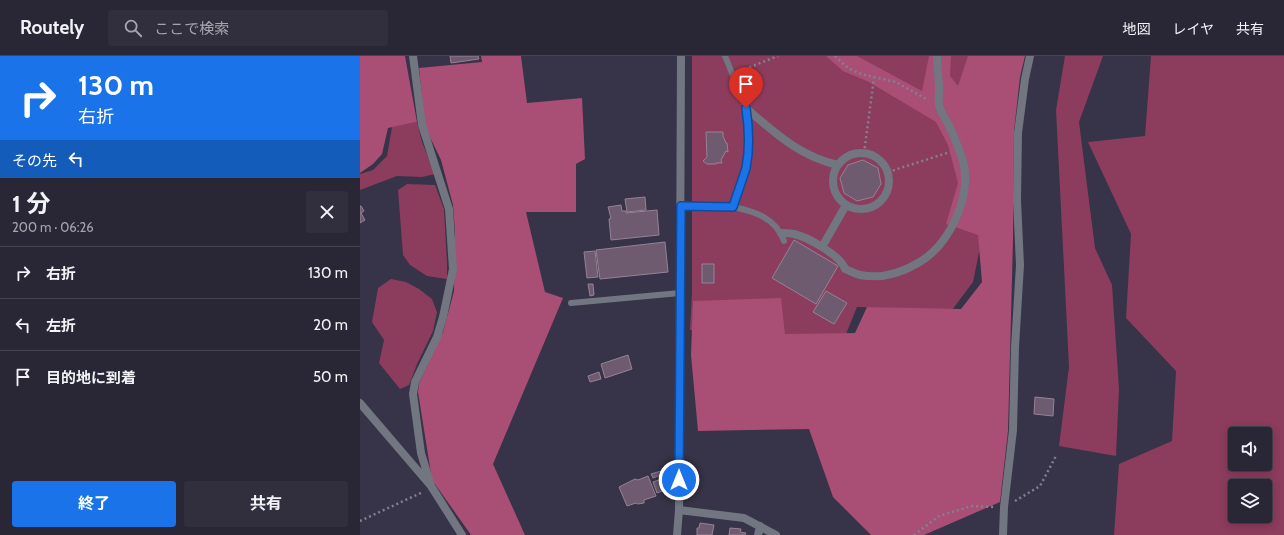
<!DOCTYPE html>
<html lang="ja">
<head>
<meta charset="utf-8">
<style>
  :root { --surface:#292636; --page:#312e3e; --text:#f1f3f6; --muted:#a5a5ad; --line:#454351; --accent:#1a73e8 }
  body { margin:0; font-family:Cabin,"Noto Sans JP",sans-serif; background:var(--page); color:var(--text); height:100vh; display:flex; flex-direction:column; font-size:15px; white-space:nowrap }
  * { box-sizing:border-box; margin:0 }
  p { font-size:13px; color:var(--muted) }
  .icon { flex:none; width:22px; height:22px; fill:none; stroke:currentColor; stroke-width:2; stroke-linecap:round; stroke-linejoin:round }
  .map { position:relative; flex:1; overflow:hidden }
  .side { display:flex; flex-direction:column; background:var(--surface); width:360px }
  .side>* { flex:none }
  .guide { background:#1a73e8; color:#fff; overflow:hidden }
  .controls { position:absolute; left:868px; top:371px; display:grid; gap:8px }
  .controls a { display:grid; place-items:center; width:44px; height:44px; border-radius:4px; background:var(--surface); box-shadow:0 2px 10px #0003,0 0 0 1px var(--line); font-size:20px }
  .pin { position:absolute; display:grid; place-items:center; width:34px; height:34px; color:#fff; margin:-41px -17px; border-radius:50% 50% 50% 0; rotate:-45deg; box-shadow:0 0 4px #0007 }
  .pin .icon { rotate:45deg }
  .me { position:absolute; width:44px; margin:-22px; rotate:0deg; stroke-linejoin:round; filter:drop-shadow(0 0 3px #0008) }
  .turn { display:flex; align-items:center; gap:14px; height:84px; padding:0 12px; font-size:18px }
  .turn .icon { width:52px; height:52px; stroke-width:2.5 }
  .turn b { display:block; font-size:28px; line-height:34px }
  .then { display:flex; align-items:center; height:38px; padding:0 12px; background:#0003; gap:8px; font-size:15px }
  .round { display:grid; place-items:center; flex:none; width:42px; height:42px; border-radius:4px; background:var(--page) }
  .headline { display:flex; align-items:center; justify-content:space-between; height:68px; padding:0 12px }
  h1 { font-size:24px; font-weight:700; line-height:30px }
  .cta { display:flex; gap:8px; margin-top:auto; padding:8px 12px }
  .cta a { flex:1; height:46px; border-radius:4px; background:var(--accent); color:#fff; font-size:16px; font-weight:700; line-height:46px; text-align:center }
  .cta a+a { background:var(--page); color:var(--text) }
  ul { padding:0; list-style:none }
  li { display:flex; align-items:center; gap:12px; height:52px; padding:0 12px; border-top:1px solid var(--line) }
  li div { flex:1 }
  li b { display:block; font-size:15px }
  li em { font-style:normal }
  header { display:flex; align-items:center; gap:24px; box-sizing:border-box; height:56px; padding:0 20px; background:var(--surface); border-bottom:1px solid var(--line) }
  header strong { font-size:19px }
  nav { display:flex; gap:22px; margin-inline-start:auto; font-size:14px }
  .search { width:280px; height:36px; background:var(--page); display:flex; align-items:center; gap:10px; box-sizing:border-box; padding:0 14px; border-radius:4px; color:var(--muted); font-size:15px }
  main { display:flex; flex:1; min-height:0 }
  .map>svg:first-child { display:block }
  .green { fill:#8c3c5d; fill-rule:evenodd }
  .forest { fill:#a94e74 }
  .building { fill:#6e5b6f; stroke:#958296 }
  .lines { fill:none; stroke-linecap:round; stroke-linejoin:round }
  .path { stroke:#838092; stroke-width:2.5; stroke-dasharray:2 3; stroke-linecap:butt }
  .service { stroke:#717681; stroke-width:6 }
  .pedestrian { stroke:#717681; stroke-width:8 }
  .minor { stroke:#717681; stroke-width:8 }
  .tertiary { stroke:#717681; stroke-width:8 }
  .route-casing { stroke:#114b97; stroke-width:10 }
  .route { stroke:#1a73e8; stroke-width:7 }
</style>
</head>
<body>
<header>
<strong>Routely</strong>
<div class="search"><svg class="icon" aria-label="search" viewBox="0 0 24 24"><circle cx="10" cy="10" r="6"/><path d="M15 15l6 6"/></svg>ここで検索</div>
<nav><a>地図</a><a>レイヤ</a><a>共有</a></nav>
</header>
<main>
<section class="side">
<div class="guide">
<div class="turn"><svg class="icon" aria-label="right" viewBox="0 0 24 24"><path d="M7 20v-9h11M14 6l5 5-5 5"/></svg><div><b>130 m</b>右折</div></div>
<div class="then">その先<svg class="icon" aria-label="left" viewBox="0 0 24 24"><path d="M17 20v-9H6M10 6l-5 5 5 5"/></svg></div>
</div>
<div class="headline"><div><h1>1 分</h1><p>200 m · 06:26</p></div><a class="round"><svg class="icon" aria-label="close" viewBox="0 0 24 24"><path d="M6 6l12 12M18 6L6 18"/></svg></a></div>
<ul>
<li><svg class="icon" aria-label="right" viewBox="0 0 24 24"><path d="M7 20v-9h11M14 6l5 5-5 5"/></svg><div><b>右折</b></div><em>130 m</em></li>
<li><svg class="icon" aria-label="left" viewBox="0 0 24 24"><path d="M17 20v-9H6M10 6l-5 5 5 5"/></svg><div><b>左折</b></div><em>20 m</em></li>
<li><svg class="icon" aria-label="arrive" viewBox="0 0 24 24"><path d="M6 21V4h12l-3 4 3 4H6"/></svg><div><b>目的地に到着</b></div><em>50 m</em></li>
</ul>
<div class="cta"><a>終了</a><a>共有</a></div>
</section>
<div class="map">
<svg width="924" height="479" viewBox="0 0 924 479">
  <rect width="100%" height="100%" fill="#373348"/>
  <!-- green -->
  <path class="green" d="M332,0h300l-5,157 -14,69 -21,28 -95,-3 -11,27h-65l-91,-4 2,-38z
    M705,0h38l-24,66 16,126 17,37 7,104 -3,67 -57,-10 10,-79 -13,-257z
    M791,0h133v479h-170l5,-71 53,-23 4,-70 -50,-53 5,-84 -43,-92 57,-6zM875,378h30v30h-30zM875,430h30v30h-30z
    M57,66l5,20 13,32 -13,3 -25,-1 -37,14v-16l13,-4 14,-14 5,-29z
    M47,128l28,1 9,24 3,53v17l-20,-3 -17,-11 -7,-10 -5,-65z
    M31,223l15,3 13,7 13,10 5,13 -4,19 -16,33 -8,21 -9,4 -21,-26 5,-23 -12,-18 6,-34z"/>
  <!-- forest -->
  <path class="forest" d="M0,0h45l12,66 -29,6 -6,26 -9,10 -13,9z
    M121,0h40l6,47 55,-5 3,61 -9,5v48h-50l19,80 18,6 -70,166 32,71h-54l-39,-55 -14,-88 1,-9 24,-51 11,-41 1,-58 -2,-28 -12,-45 -16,-33 -6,-59 63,-6z
    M466,0h31l65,35 7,-35h22l-1,20 8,10 10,-30h57l-5,21 -6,54 -1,108 -5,192 -8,71 -76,33h-53l-38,-38 -24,-68 -111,2 -7,-76 2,-54 88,-3 4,36 70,-1 12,-26 94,2 21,-27 -4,-47 -32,-11 12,-41 -10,-38 -12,-23 -67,-40 -26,-11z"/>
  <!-- building -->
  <path class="building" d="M90,0h28l1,3 -28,4z
    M346,76h17v4l3,7h1l1,9 -2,-1 -5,9 1,3h-6v1h-9l-4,-3 4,-4z
    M503,104l15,8 3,16 -8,13 -16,4 -13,-8 -4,-15 8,-13z
    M285,141l1,13 -19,2 -2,-13z
    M261,149l1,6h4v2l31,-3 2,25 -48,5 -2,-21 2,-1 -3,-11z
    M0,150h1l3,5 -3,2 4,7 -5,3z
    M434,184l44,26 -22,38 -44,-26z
    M305,186l3,30 -68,7 -4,-29z
    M235,195l3,26 -11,1 -3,-26z
    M342,208h12v19h-12z
    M228,228h5l1,11 -4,1z
    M466,235l21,12 -13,21 -21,-12z
    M268,299l4,14 -27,9 -4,-14z
    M239,316l2,7 -11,3 -2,-6z
    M675,341l19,2 -1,17 -19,-2z
    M301,415v1l4,-1 1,2 -13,5 -2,-4z
    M288,420l8,20 -12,4v3l-6,1 -2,-1 -9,3 -8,-19 16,-8 3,1z
    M304,422l4,11 -11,4 -4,-11z
    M340,467l14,2 -2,10h-15v-7h2z
    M370,472l11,1 -1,3 6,1 -1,2h-16z"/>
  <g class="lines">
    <!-- path -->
    <path class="path" d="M475,0l13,12 13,6 35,8 32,18
      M380,15l38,-15
      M504,97l10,-75
      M528,116l62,-20
      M655,445l25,-15 16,-30
      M0,465l63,-29
      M554,479l25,-19 33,-10 22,1"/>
    <!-- service -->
    <path class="service" d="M321,150l52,1 13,-39 3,-23v-17l-3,-20 -21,-52
      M373,151c21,4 43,11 51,34
      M211,247l109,-10"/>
    <!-- pedestrian -->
    <path class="pedestrian" d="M386,52c29,25 53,48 92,57
      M473 125a28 28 0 1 1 56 0a28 28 0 1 1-56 0Z
      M421,177c4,0 9,0 13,1 14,3 47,22 51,35 5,2 10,5 15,6 20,4 41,-2 58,-12 32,-18 54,-67 45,-102 -4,-12 -9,-26 -15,-37 -3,-6 -8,-13 -9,-19 -1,-5 0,-11 0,-16 0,-11 -2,-22 -2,-33
      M462,191l24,-42"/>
    <!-- minor -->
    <path class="minor" d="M53,0l9,69 27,84 4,60 -10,48 -6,20 -22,45 -2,12 8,59 10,33
      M0,347l71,83 31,49
      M319,454l65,8 32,17
      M398,479l2,-9
      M643,479l1,-28 9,-77 2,-83 5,-82 -3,-65 1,-67 7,-54 5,-23"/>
    <!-- tertiary -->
    <path class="tertiary" d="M317,479l2,-25 2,-454"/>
  </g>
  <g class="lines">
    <!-- route casing -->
    <g class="route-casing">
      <path id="route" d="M319,424l2,-274 52,1c4,-13 9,-26 13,-39 4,-20 3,-40 0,-60"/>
    </g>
    <!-- route -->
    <use href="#route" class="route"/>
  </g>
</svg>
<div class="controls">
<a><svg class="icon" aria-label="sound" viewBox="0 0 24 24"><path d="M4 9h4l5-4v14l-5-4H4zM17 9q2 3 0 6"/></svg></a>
<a><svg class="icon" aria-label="layers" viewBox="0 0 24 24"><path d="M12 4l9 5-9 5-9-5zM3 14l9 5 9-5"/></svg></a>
</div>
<div class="pin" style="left:386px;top:52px;background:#d93025"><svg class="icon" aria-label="arrive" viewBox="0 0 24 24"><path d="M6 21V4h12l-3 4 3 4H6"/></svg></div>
<svg class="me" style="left:319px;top:424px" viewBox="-20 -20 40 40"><circle r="17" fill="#1a73e8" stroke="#fff" stroke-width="3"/><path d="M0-11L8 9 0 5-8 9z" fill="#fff"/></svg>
</div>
</main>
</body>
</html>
